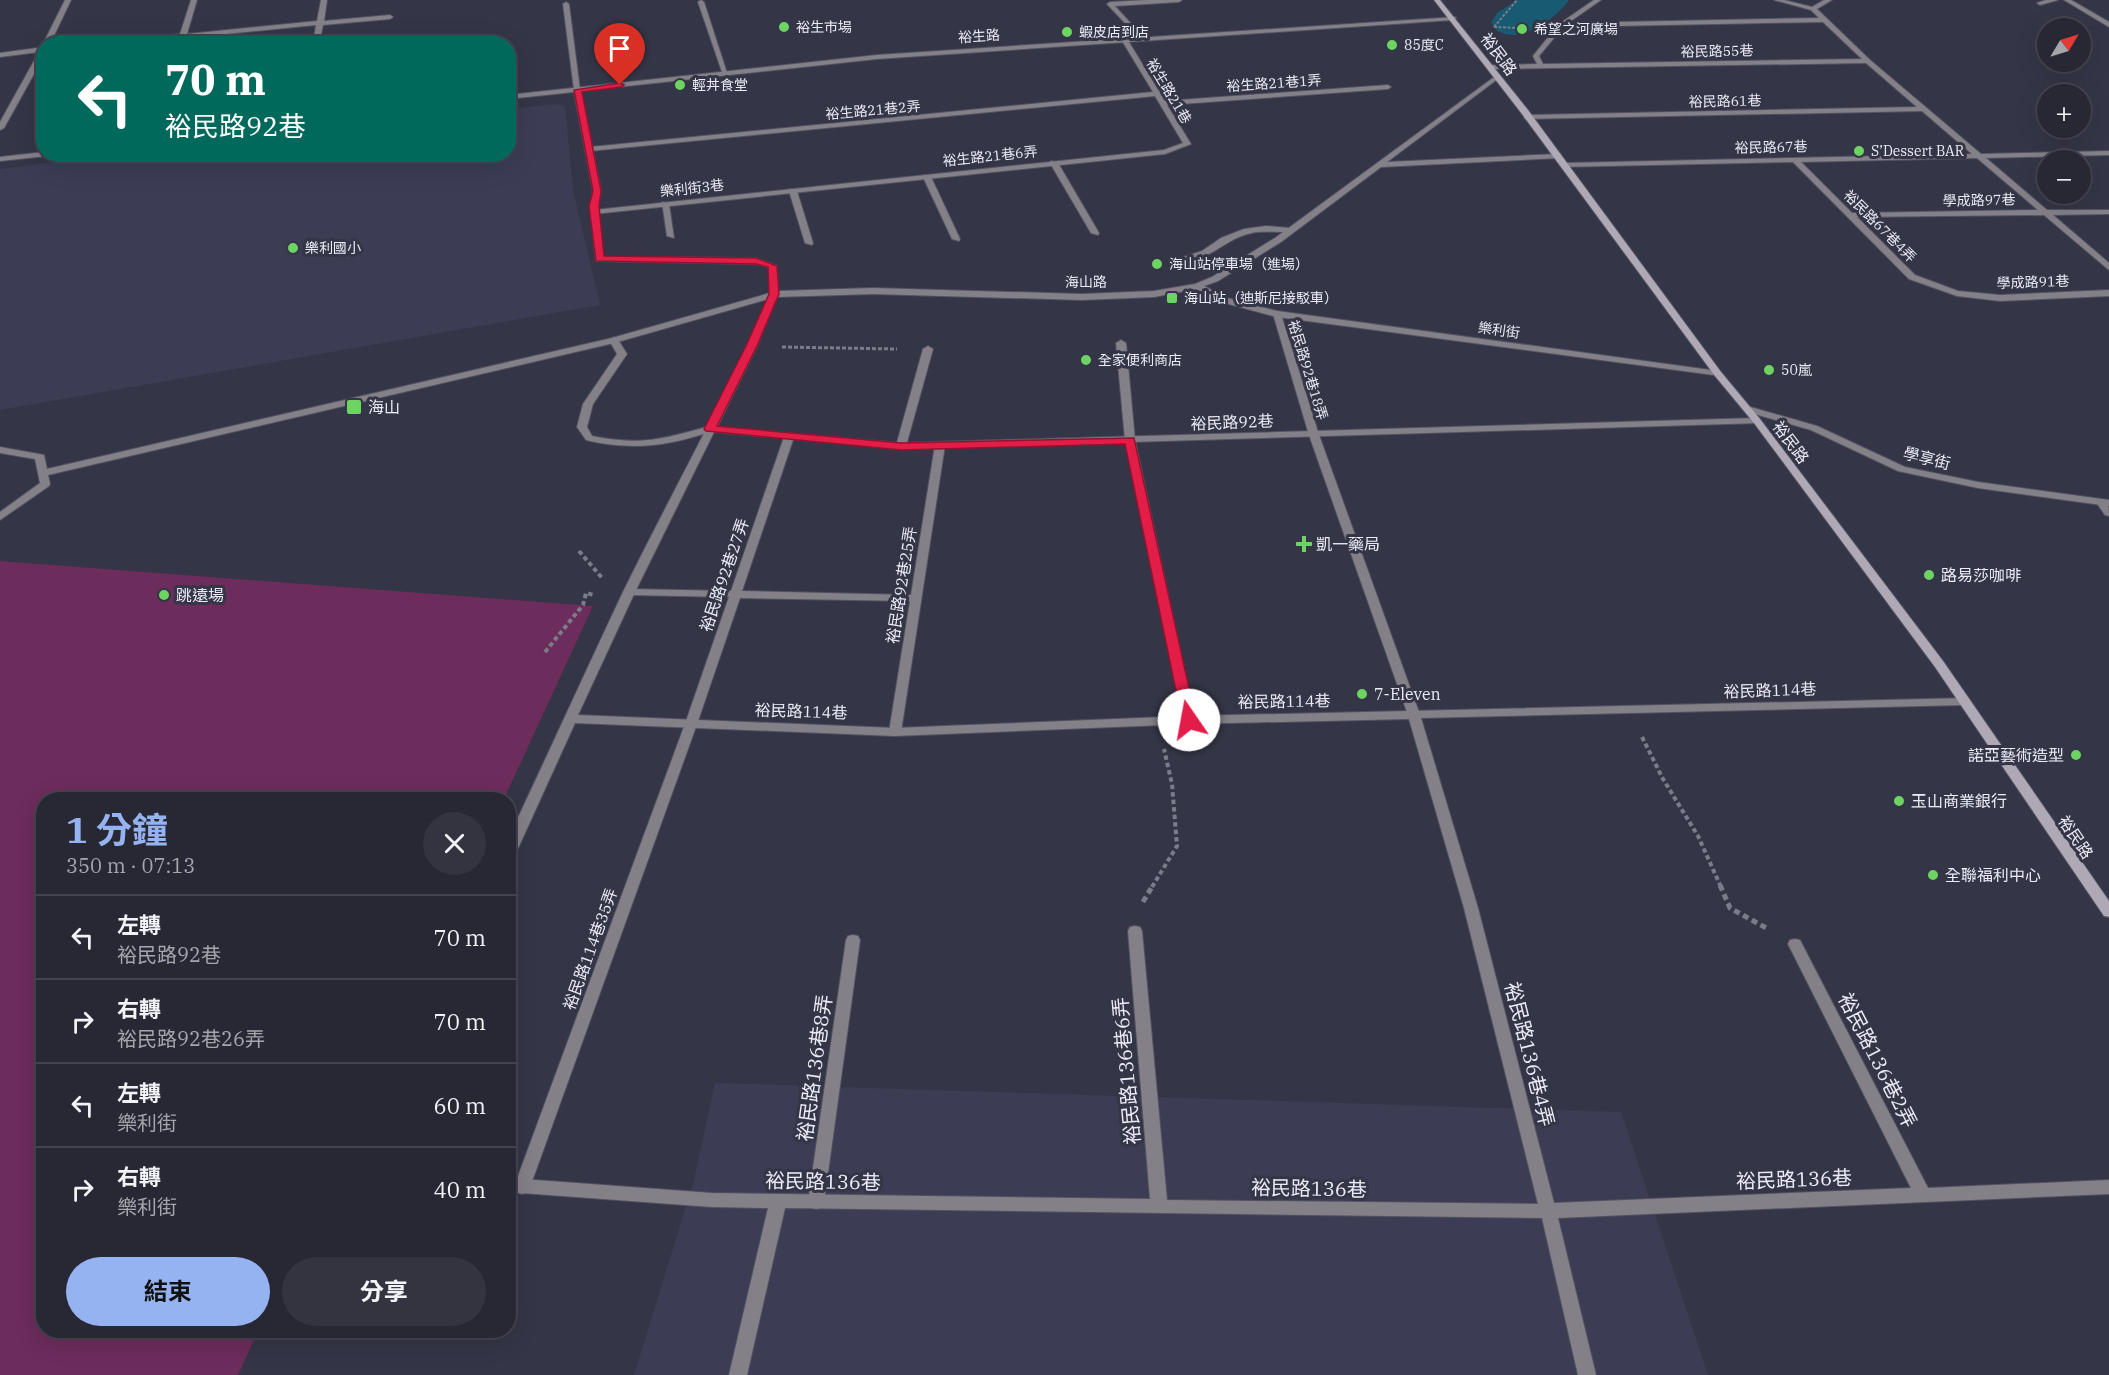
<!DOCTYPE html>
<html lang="zh-TW">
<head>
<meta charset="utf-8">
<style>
  :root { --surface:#272834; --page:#333440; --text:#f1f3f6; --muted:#a4a6ac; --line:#43444f; --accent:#95b2f1 }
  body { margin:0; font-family:"IBM Plex Serif","Noto Sans TC",serif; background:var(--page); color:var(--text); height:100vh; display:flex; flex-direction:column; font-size:22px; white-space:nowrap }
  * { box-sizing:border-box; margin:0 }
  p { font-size:20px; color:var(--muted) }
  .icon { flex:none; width:33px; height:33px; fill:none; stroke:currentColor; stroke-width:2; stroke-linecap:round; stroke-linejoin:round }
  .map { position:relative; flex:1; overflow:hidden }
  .drawer { position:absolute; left:36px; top:792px; width:480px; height:546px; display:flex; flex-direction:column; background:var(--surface); border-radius:24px; box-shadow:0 6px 24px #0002,0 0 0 2px var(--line) }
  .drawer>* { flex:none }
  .guide { position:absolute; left:36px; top:36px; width:480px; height:126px; border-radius:24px; box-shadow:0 6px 24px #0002,0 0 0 2px var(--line); background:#00695c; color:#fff; overflow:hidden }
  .needle { width:39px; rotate:52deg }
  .tools { position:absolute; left:2037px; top:18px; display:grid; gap:12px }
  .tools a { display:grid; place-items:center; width:54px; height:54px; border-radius:50%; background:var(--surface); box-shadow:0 6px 24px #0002,0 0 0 2px var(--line); font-size:30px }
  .pin { position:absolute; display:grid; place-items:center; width:51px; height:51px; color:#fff; margin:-62px -26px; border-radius:50% 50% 50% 0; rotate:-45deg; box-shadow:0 0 6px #0007 }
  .pin .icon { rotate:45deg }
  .me { position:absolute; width:66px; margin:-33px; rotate:348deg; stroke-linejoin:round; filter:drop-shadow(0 0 4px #0008) }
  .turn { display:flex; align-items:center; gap:21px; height:126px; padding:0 30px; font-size:27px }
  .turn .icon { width:78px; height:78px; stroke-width:2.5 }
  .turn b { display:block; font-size:42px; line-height:51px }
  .round { display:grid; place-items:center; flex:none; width:63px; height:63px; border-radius:32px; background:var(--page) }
  .summary { display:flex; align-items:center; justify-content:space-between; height:102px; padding:0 30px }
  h1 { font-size:36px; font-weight:700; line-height:45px; color:var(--accent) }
  .button { display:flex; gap:12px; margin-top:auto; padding:12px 30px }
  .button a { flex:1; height:69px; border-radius:36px; background:var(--accent); color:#111; font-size:24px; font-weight:700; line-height:69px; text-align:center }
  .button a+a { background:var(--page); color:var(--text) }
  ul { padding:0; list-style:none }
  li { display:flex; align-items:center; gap:18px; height:84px; padding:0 30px; border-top:2px solid var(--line) }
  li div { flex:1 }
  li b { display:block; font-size:22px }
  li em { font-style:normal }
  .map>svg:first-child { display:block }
  .built { fill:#3c3d55 }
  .green { fill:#6c2c5c }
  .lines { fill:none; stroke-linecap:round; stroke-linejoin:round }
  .river { fill:#185a71; fill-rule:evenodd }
  .lane-casing { stroke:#515262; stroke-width:2 }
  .street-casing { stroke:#515262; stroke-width:2 }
  .secondary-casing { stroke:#515262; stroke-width:2 }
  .path-far3 { stroke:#7b7c8a; stroke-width:2; stroke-dasharray:3 1.5; stroke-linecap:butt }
  .path-far2 { stroke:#7b7c8a; stroke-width:3; stroke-dasharray:4 2; stroke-linecap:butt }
  .path-far1 { stroke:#7b7c8a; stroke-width:4; stroke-dasharray:4.5 3; stroke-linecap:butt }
  .path { stroke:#7b7c8a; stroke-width:5; stroke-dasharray:6 4; stroke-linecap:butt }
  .lane { fill:#848088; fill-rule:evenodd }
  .street { fill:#848088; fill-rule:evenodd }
  .secondary { fill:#afa8b5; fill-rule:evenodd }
  .route { fill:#e11d48; stroke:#92132f; stroke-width:1.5 }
  .poi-dot { fill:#6dd362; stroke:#343546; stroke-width:2 }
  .labels { text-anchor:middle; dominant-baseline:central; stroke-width:6; stroke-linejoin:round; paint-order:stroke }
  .far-poi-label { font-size:14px; fill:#eaebf6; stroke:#343546; text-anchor:start }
  .far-street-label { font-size:14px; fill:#eaebf6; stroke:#343546 }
  .street-label { font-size:16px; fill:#eaebf6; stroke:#343546 }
  .poi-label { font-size:16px; fill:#eaebf6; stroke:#343546; text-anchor:start }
  .near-street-label { font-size:20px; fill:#eaebf6; stroke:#343546 }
</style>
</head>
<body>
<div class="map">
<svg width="2109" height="1375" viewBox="0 0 2109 1375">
  <rect width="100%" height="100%" fill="#343546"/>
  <!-- built -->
  <path class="built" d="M557,104l8,2 8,84 27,115 -600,105v-241l118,-15h390l1,-45z
    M715,1083l906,29 87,263h-1074l59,-191z"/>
  <!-- green -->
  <path class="green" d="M0,561l593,45 -89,193 -460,1v530l214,1 -20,44h-238z"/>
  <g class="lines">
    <!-- river -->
    <path class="river" d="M1517,0h52c-10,15 -38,36 -57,35 -5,0 -10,-2 -15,-4l-6,-9 6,-9z"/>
    <!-- lane casing -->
    <g class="lane-casing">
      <path id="lane" d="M65,0h6l-21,44h-6v1l-1,-1z
        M191,0h6l-10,34 130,-13 4,-21h6l-3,21 66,-6 3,2 -3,2 -67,6 -4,19h-6l3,-19 -131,13 -2,6h-6l2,-6 -55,6h-29l85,-10z
        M701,0l3,2 23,71 -5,-1 -24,-70z
        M1147,0h35l-3,2 -64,4 28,31v2l-2,1 -34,-36 3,-2z
        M1594,0h7l-33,23 251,-5 -8,-8 -37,-10h10l28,7 12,-7h8l-15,9 53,51 111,94 128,-3v4l-123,3 61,52h62v4l-56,1 56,48v7l-65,-55 -187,2 58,58 43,16 42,4 109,-5v6l-109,5 -43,-5 -48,-17 -116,-117 -232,5v-4h3l408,-9 -50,-43 -397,8 -1,-2 4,-2 389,-8 -51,-44 -377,6 -3,-2 3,-2 48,-1 -4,-8 26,-32zM1823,22l39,37 -319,5 -4,-8 24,-29zM1977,158l61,52 -186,3 -51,-51z
        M566,2l3,2 11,86 -3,2 -3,-2 -11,-86z
        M1124,37l3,2 38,62 223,-16 3,2 -3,2 -221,16 24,39 -26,10 -571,60 -4,-2 4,-2 570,-60 19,-7 -28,-47 -565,55 -4,-2 4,-2 563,-55 -32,-53z
        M44,47v9l-40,72 -4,2v-8l39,-70 -39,5v-4z
        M1266,226l24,2 4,2c-7,4 -31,0 -42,3 -17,3 -28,13 -43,21 -11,6 -25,8 -37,11l-4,-3 34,-11 19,-13 23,-9z
        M1277,311l4,3 38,121 101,280 -2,3h-8l-2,-3 -99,-280 -36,-121z
        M614,337l3,1 10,16 -34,50 -6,23 5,9c50,10 71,3 118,-10l5,3 -2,2c-45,15 -80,20 -127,9l-9,-13 6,-23 34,-50 -8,-14z
        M1121,340l5,3 9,97 60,280 -6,4 -6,-4 -58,-280 -9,-97z
        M928,346l5,3 -27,97 -5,3 -4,-1 -1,-2 27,-97z
        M789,434l5,3 -52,154 169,4 24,-150 5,-3 5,3 -44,287 -6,4 -6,-4 21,-131 -170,-3 -43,126 -167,463 -2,5 -6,2 -6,-2 -2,-5 171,-463 44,-127 -100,-2 -6,-3 6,-3 102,2 53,-154z
        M2101,499c8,2 8,10 8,17l-4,-1 -9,-13z
        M853,935l5,1 2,4 -36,262 -2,5 -6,2 -6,-2 -2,-5 38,-262 2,-4z"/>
    </g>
    <!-- street casing -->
    <g class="street-casing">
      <path id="street" d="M2046,0h12l-18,5 -3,-2z
        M2064,0h7l38,22v5z
        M1455,17l1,1 -3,2 -576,39 -296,32 20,100 -3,15 5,51 153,1 21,8 1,25 95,-3 209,6 72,-3 41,-7 17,-7 63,-39 222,-163 2,1v2l-112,84 170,-8 4,2 -1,2 -179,9 -100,75 -63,39 -14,5 23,12 50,13 441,60 3,1v4l-444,-59 -56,-15 -25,-13 -42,8 -72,3 -209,-6 -96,3 -20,49 -40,81 184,16 856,-25 3,1v4l-859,26 -187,-17 -79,160 -57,123 317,13 294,-12 779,-18 2,3 -2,3 -4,1 -543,13 57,190 76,295 357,-15 -123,-244 2,-4 5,-1 5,1 2,4 126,244 181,-8v14l-551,24 38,157h-18l-36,-157 -757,-10 -38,167h-18l39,-167 -56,-1 -204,-15v-14l204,15 438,6 -22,-268 2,-4 5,-1 5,1 2,4 25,269 371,4 -74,-296 -55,-189 -220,5 -294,12 -320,-13 -60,132 -2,3 -5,2v-21c39,-82 76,-165 115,-247 48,-98 102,-193 145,-293l-154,44 -566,132 2,9 -1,2 -49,34v-8l40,-29 -5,-24 -35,-6v-6l44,8 3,14 565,-131 158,-45 -1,-26 -13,-3 -160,-3 -6,-55 3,-15 -19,-99 -66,7v-4l369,-40z
        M44,152v2l3,2 -47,5v-4z
        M1051,161l7,2 41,70 -1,2 -7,-2 -41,-70z
        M924,175l7,2 29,62 -1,2 -7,-2 -29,-62z
        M790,189l7,2 16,52 -1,2 -7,-2 -16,-52z
        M662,202l7,2 5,34 -7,-2z
        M1747,406l70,20 88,41 73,15 131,18v6l-131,-18 -80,-17 -87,-41 -67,-19v-4z"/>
    </g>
    <!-- secondary casing -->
    <g class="secondary-casing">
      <path id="secondary" d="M1434,0h6l88,110 193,262 39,47 183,242 166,240v16l-5,-1 -169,-249 -181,-244 -39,-47 -193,-262z"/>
    </g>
    <!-- path-far3 -->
    <path class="path-far3" d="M1494,27l25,1 6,-3
      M1494,27l23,-27"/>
    <!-- path-far2 -->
    <path class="path-far2" d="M782,347l115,2"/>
    <!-- path-far1 -->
    <path class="path-far1" d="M579,551l24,28
      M545,652l38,-47 3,-12 8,2
      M1642,737l21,42 35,57 23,51
      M1152,887l25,-41 -5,-62 -8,-35"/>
    <!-- path -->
    <path class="path" d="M1720,885l10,23 38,21
      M1143,902l10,-17"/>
    <!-- lane -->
    <use href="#lane" class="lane"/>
    <!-- street -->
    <use href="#street" class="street"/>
    <!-- secondary -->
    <use href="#secondary" class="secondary"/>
  </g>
  <!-- route -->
  <path class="route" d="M620,83l4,2 -2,2 -40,5 19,99 -2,15 5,50 152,2 21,8 2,28 -22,52 -40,80 184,17 233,-5 62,282 -2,3h-10l-2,-3 -57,-276 -224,6 -195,-19 -2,-2 42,-83 23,-52 -1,-27 -12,-3 -160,-3 -7,-55 4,-15 -19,-101z"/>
  <!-- markers -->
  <g class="poi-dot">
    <circle cx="784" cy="27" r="6"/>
    <circle cx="1522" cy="29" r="6"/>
    <circle cx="1067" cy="32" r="6"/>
    <circle cx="1392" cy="45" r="6"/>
    <circle cx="680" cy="85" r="6"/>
    <circle cx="1859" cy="151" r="6"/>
    <circle cx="293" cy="248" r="6"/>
    <circle cx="1157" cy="264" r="6"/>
    <rect x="1166" y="292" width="12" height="12" rx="3"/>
    <circle cx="1086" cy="360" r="6"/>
    <circle cx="1769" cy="370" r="6"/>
    <rect x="346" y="399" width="16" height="16" rx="3"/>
    <path d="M1301 535h6v6h6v6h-6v6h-6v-6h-6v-6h6z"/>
    <circle cx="1929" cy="575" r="6"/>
    <circle cx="164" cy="595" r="6"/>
    <circle cx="1362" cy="694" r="6"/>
    <circle cx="2076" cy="755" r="6"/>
    <circle cx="1899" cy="801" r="6"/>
    <circle cx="1933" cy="875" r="6"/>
  </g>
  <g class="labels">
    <!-- far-poi labels -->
    <g class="far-poi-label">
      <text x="796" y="27">裕生市場</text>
      <text x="1534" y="29">希望之河廣場</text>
      <text x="1079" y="32">蝦皮店到店</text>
      <text x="1404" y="45">85度C</text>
      <text x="692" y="85">輕丼食堂</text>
      <text x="1871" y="151">S’Dessert BAR</text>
      <text x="305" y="248">樂利國小</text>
      <text x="1169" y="264">海山站停車場（進場）</text>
      <text x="1184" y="298">海山站（迪斯尼接駁車）</text>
      <text x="1098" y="360">全家便利商店</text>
      <text x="1781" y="370">50嵐</text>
    </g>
    <!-- far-street labels -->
    <g class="far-street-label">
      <text transform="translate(979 36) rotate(-4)">裕生路</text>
      <text transform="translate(1717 51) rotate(-1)">裕民路55巷</text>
      <text transform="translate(1274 83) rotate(-4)">裕生路21巷1弄</text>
      <text transform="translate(1169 91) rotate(59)">裕生路21巷</text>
      <text transform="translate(1725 101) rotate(-1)">裕民路61巷</text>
      <text transform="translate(873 110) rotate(-5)">裕生路21巷2弄</text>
      <text transform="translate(1771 147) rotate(-1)">裕民路67巷</text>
      <text transform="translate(990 156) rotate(-6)">裕生路21巷6弄</text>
      <text transform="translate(692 188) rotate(-6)">樂利街3巷</text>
      <text transform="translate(1979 200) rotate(-1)">學成路97巷</text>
      <text transform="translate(1880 226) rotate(45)">裕民路67巷4弄</text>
      <text transform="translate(1086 282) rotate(-1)">海山路</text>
      <text transform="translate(2033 282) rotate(-2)">學成路91巷</text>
      <text transform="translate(1499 330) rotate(8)">樂利街</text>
      <text transform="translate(1308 370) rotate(73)">裕民路92巷18弄</text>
    </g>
    <!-- street labels -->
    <g class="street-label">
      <text transform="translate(1499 54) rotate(53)">裕民路</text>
      <text transform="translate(1232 422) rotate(-2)">裕民路92巷</text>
      <text transform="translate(1791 442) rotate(53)">裕民路</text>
      <text transform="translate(1927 458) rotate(14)">學享街</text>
      <text transform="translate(724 575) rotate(-71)">裕民路92巷27弄</text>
      <text transform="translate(901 585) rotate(-81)">裕民路92巷25弄</text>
      <text transform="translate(1770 690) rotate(-2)">裕民路114巷</text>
      <text transform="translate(1284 701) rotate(-1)">裕民路114巷</text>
      <text transform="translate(801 711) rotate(2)">裕民路114巷</text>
      <text transform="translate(2076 837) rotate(56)">裕民路</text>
      <text transform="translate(590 949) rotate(-70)">裕民路114巷35弄</text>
    </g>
    <!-- poi labels -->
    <g class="poi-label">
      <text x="368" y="407">海山</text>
      <text x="1316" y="544">凱一藥局</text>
      <text x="1941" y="575">路易莎咖啡</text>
      <text x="176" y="595">跳遠場</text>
      <text x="1374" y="694">7-Eleven</text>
      <text x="2064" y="755" text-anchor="end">諾亞藝術造型</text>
      <text x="1911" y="801">玉山商業銀行</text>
      <text x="1945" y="875">全聯福利中心</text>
    </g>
    <!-- near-street labels -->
    <g class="near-street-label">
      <text transform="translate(1530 1054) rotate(76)">裕民路136巷4弄</text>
      <text transform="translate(1878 1060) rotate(63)">裕民路136巷2弄</text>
      <text transform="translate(814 1068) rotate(-82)">裕民路136巷8弄</text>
      <text transform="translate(1126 1071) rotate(-95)">裕民路136巷6弄</text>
      <text transform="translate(1794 1179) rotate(-2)">裕民路136巷</text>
      <text transform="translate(823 1181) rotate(1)">裕民路136巷</text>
      <text transform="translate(1309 1188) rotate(1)">裕民路136巷</text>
    </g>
  </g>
</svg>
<div class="tools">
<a><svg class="needle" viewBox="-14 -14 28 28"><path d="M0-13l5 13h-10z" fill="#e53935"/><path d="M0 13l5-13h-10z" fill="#a4a6ac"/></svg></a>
<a>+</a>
<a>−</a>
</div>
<div class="pin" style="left:620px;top:85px;background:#d93025"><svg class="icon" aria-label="arrive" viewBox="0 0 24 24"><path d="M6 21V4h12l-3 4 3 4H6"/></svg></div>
<svg class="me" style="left:1189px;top:720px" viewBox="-20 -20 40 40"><circle r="19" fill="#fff"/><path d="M0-13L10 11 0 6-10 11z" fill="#e11d48"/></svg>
<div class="guide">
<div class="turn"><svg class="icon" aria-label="left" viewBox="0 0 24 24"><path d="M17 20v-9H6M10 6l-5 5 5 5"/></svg><div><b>70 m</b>裕民路92巷</div></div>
</div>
<section class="drawer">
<div class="summary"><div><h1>1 分鐘</h1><p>350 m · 07:13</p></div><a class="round"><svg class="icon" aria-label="close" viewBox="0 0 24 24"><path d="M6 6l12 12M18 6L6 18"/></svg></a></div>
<ul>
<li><svg class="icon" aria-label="left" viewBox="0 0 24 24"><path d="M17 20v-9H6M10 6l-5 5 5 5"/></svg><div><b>左轉</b><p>裕民路92巷</p></div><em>70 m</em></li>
<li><svg class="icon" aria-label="right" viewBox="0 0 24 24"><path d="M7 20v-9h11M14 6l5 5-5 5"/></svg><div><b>右轉</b><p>裕民路92巷26弄</p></div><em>70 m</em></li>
<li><svg class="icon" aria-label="left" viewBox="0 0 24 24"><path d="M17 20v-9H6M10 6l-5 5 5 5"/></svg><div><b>左轉</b><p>樂利街</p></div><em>60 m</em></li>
<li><svg class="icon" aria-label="right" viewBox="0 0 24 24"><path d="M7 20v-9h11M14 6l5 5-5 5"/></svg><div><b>右轉</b><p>樂利街</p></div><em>40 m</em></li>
</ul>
<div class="button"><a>結束</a><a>分享</a></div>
</section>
</div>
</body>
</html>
